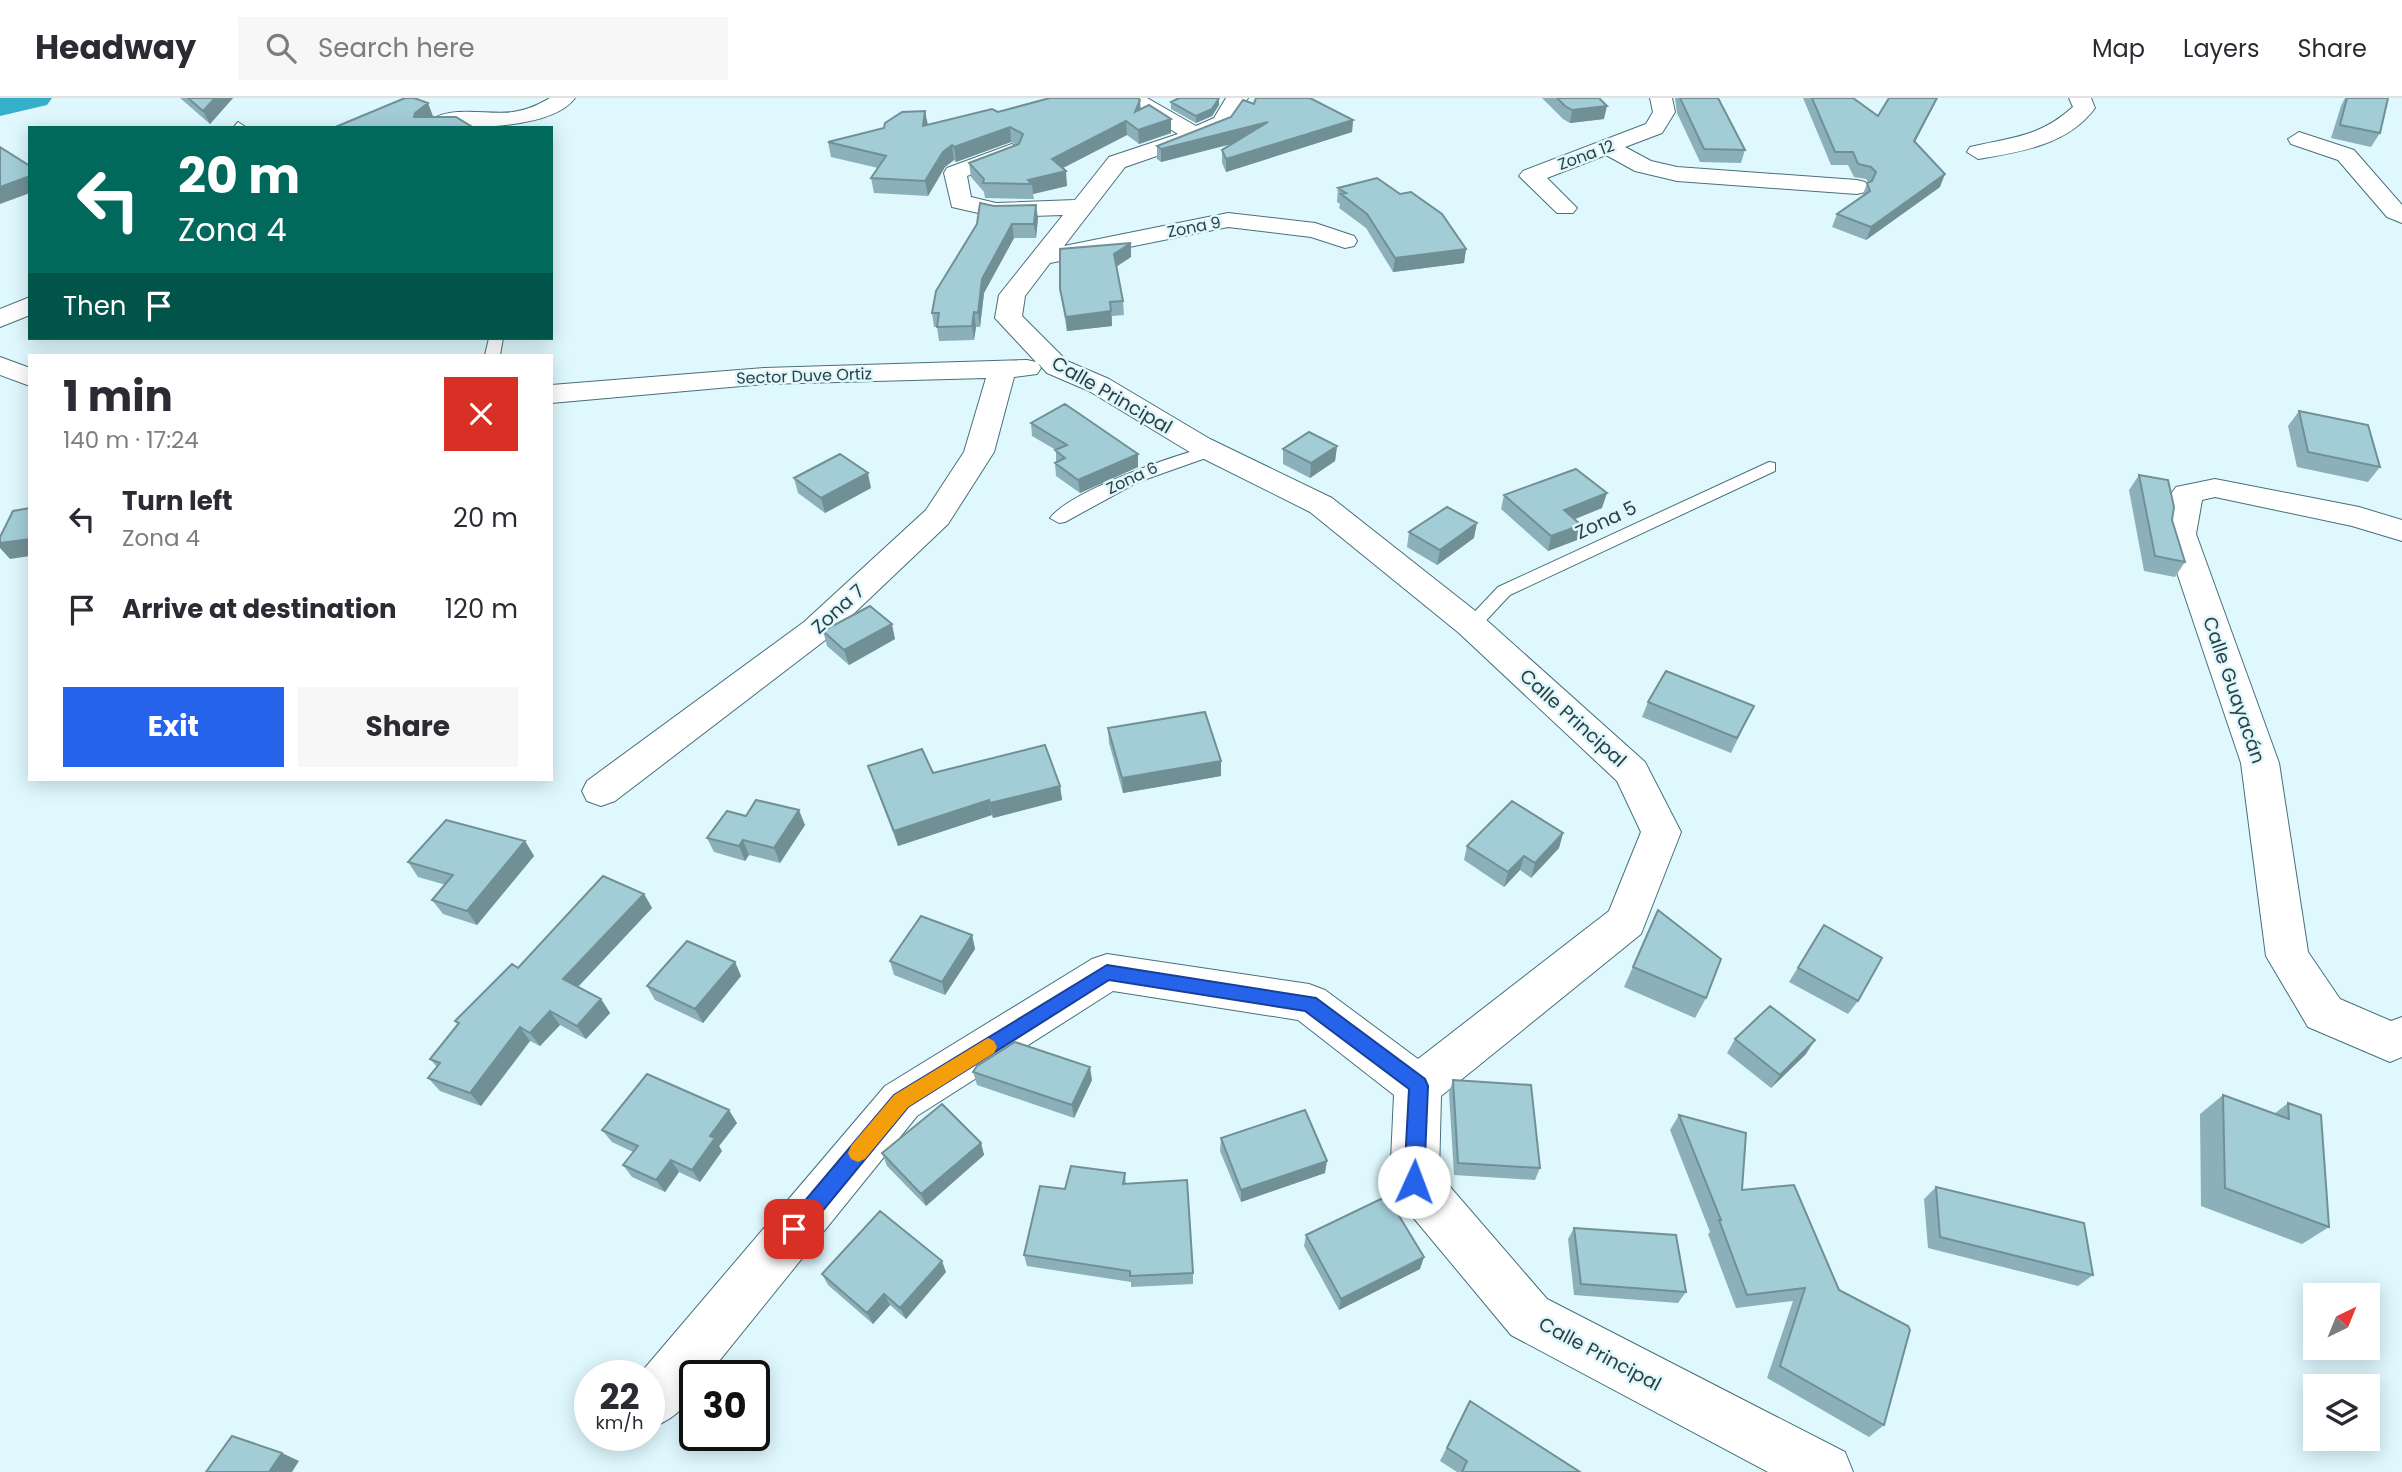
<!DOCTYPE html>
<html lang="en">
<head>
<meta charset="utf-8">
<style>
  :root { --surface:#fff; --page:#f7f7f7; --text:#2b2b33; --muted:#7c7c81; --line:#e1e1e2; --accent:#2563eb }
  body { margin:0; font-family:Poppins,sans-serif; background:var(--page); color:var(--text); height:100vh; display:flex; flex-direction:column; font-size:26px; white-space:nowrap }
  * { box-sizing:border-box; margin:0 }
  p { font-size:23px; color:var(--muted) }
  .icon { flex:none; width:38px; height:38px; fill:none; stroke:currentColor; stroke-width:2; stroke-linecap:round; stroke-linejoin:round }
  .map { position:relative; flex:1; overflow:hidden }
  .drawer { position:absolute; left:28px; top:256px; width:525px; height:427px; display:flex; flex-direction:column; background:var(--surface); border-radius:0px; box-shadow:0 4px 18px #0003 }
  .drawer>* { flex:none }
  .top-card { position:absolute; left:28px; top:28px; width:525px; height:214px; border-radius:0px; box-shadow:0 4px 18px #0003; background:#00695c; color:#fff; overflow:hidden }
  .needle { width:46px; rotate:43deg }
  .tools { position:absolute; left:2303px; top:1185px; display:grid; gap:14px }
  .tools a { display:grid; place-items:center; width:77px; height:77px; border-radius:0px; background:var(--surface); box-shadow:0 4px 18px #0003; font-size:35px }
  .speed { position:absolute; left:574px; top:1262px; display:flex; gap:14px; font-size:35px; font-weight:700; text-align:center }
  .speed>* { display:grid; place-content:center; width:91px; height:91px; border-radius:50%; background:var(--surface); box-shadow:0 4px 18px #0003; line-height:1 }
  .speed small { font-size:18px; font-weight:400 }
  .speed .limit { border:4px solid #111; border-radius:10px; background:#fff; color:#111 }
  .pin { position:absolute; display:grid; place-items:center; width:60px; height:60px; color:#fff; margin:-30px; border-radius:14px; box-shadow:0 4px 10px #0006 }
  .me { position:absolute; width:77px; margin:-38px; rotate:2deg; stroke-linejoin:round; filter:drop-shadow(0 0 5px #0008) }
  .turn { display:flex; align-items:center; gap:24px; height:147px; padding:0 35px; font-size:32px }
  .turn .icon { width:91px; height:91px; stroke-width:2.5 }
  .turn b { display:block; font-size:49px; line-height:60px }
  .then { display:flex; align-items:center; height:66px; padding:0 35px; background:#0003; gap:14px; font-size:26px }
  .round { display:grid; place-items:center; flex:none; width:74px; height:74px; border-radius:0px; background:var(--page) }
  .summary { display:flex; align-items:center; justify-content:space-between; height:119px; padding:0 35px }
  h1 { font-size:42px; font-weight:700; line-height:52px }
  .cta { display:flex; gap:14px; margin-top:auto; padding:14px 35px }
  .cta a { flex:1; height:80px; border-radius:0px; background:var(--accent); color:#fff; font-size:28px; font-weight:700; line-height:80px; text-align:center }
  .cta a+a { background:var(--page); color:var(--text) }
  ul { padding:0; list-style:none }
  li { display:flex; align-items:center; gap:21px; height:91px; padding:0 35px }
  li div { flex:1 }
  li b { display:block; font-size:26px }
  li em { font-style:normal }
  header { display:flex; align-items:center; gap:42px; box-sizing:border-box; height:98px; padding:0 35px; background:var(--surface); border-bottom:2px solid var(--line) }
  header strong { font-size:33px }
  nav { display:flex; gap:38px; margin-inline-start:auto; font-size:24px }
  .search { width:490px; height:63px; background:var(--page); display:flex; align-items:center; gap:18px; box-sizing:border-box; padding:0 24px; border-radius:0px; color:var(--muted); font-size:26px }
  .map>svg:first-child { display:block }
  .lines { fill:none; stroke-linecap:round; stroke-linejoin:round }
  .river { fill:#36b0c8; fill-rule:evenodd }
  .lane-casing { stroke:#487079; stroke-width:2 }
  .street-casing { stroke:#487079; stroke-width:2 }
  .lane { fill:#fff; fill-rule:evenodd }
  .street { fill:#fff; fill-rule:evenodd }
  .wall { fill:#8bb0b9 }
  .shaded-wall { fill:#719096 }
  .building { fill:#a2cdd7; stroke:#719096; stroke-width:2 }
  .route { fill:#2563eb; stroke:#184099; stroke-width:2 }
  .slow { fill:#f59e0b }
  .labels { text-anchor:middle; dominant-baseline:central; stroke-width:5; stroke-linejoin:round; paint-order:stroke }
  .far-street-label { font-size:16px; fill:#2f4045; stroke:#def8fe }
  .street-label { font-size:19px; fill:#2f4045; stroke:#def8fe }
</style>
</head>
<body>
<header>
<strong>Headway</strong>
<div class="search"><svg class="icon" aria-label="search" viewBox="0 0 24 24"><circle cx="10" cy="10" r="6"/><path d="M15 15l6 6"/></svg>Search here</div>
<nav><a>Map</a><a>Layers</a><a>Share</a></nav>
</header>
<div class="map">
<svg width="2402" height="1374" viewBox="0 0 2402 1374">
  <rect width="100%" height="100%" fill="#def8fe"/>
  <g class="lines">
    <!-- river -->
    <path class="river" d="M0,0h52l-5,7 -47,11z"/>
    <!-- lane casing -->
    <g class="lane-casing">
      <path id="lane" d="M238,24l9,6h-14z
        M489,240h14l-3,17h-15z
        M1211,348l8,5 -2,3 -79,28 -73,40 -6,1 -9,-5c22,-28 125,-63 161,-72z
        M1769,364l6,1v8l-265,124 -32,34 -7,2 -9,-6 36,-38z"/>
    </g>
    <!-- street casing -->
    <g class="street-casing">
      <path id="street" d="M550,0h25c-24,33 -116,30 -153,30 19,-26 65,-12 91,-16 14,-2 25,-7 37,-14z
        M1121,0h26l49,28 18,-8 12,-20h22l-18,29 -27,13 -78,27 -61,79 164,-33 87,10 39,13 3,5 -3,5 -9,2 -34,-11 -83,-10 -178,36 -25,33 -3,20 45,45 42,18 101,60 122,59 151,119 162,145 36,70 -40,102 -200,162 -2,78 108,125 298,153 8,20h-85l-257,-137 -114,-137 -7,-16 4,-87 -96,-75 -185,-29 -196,125 -210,260h-12c0,25 -19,42 -42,51l-4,-1v-50h-11l247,-290 207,-127 15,-5 202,30 16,6 93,69 191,-148 32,-79 -24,-51 -158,-148 -149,-121 -122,-61 -99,-60 -42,-18 -9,-10 3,5 -4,6 -23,3 -20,75 -46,72 -120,114 -213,163 -14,5 -14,-5 -5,-10 5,-10 217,-159 122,-112 38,-58 22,-74 -222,6 -213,19v-18l213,-17 263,-8 9,2 -41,-44 4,-23 64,-80 -67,2 -44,-10 -8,-34 3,-5 65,-24 11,7 -3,5 -53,20 4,21 25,6 79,-3 34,-43 69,-23z
        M1650,0h22l3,14 -13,21 -37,14 26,14 26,6 180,13 8,2 4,5 -4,5 -8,2 -180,-13 -42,-10 -29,-16 -59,23 30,30 -4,5h-16l-38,-37 4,-5 123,-47 7,-12z
        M2069,0h22l4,10c-27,37 -75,44 -117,51l-11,-7 3,-5c42,-10 68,-9 103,-40z
        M2299,34l55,18 48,55v18l-15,-6 -49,-57 -47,-16 -3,-5z
        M30,199v18l-30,12v-18z
        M0,259l30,11v18l-30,-11z
        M2215,381l144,28 43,13v21l-50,-15 -137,-29 -13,3 -6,34 83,229 29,189 32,47 51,22 11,-4v40l-12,5 -82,-35 -42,-71 -25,-193 -77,-229 7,-40 5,-7z"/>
    </g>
    <!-- lane -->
    <use href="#lane" class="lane"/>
    <!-- street -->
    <use href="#street" class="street"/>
  </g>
  <!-- wall -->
  <path class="wall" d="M180,0h53l-23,26z
    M1219,0v7l-7,11 -16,7 -25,-14v-7z
    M1542,0h57l5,21 -34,4 -7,-4z
    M1675,0h43l27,52 -4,13 -41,-1 -23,-49z
    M1803,0h50l25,18 55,-9 -18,35 25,45 -74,53 -34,-13 5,-13 25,-17 5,-14 1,-1 -2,-3 -12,-2 -6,-12h-17z
    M2345,0h43l-8,35 -9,14 -40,-9 10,-32z
    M1140,2v9l31,24 -32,11 -12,-9 -64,33 4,18 -34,8 1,5 -49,-1 -1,-6 -13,-15 -2,-14 48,-18 -6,-3 -55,20 -2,-2 -9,7 -17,29 -54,-3 -3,-15 7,-10 -47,-11 -3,-15 56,-14 41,-17 2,14 71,-13z
    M1254,6l99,16 -1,12 -126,40 -4,-9v-13l12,-7 -73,19 -4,-3v-13l74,-29z
    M1338,90l128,61 -2,14 -71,9 -27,-44 -27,-20 1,-4 -3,-2z
    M1038,120l-2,20h-22l-30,55 -4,34h-4l-2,13 -35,1 -2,-14h-3l-2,-14 45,-89z
    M1131,159l-15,10 7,34 1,14 -12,1v10l-45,5 -5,-28 -2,-14z
    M2299,313l81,56 -12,15 -71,-15 -9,-41z
    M1031,325l107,44 -58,26 -24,-17 -1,-13 1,-1v-12l-24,-14z
    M1337,348l-2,15 -25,17 -27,-14v-15z
    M2139,377l33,45 13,42 -10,15 -31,-6 -15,-81z
    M794,380l77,10 -46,25 -27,-20z
    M1504,397l98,13 -27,11 2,21 -29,11 -47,-42z
    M1409,434l65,6 -37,27 -30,-18z
    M823,533l72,8 -46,26 -22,-19z
    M1648,604l106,4 -23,47 -89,-36z
    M1108,630l113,48 -98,17 -14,-50z
    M868,668l192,20 2,14 -69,18 -1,-3 -94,31 -25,-66z
    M746,718l59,9 -25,38 -31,-8 -4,6 -31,-9 -7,-14z
    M1563,735l-4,15 -28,30 -11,-8 -16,17 -40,-27 3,-14z
    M525,743l9,15 -57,69 -34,-11 -11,-14 14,-15 -28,-8 -10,-15z
    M644,796l8,14 -74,79 23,12 9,14 -24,26 -26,-14 -20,21 -10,-5 -49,65 -41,-15 -12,-13 9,-11 -7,-8 28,-34 -3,-4 63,-53z
    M1658,812l48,88 -11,20 -71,-31z
    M1824,827l34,76 -10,13 -59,-32z
    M972,837l3,14 -30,46 -51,-20 -4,-14z
    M735,864l6,14 -38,47 -48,-23 -8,-14z
    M1735,941l71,15 -35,34 -44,-35z
    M973,974l119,8 -18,38 -97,-33z
    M1453,982l87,88 -5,12 -81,-5 -5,-82z
    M2223,997l51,19 14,-11 41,124 -27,17 -101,-38 -1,-92z
    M1679,1017l63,75 52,-5 90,240 -15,12 -102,-59 26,-77 -57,7 -28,-74 2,-2 -40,-102z
    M737,1025l-18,23 3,5 -22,31 -21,-10 -14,20 -33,-15 -9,-12 10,-13 -21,-10 -10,-12z
    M1221,1040l104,35 -84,29 -21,-51z
    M981,1045l3,12 -58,51 -39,-40 -5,-13z
    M1125,1075l1,11 67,89v11l-62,3v-5l-104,-16 -3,-11 41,-66z
    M1936,1089l157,88 -15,11 -150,-38 -4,-49z
    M1574,1130l112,64 -8,11 -104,-8 -6,-56z
    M1306,1137l114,34 -81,41 -35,-64z
    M946,1174l-40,47 -16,-14 -17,19 -45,-39 -6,-11z
    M1470,1303l110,71h-123l-17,-11z"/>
  <!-- shaded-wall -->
  <path class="shaded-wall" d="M215,0h18l-23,26 -7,-13z
    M1219,0v7l-7,11 -16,7v-7z
    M1937,0l-4,9 -24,46 5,-12z
    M1140,2l1,14 -6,-2z
    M428,5l5,13 -13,10 -6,-9 1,-4z
    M1607,8l-3,13 -34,4 2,-13z
    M925,13l3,14 -5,1z
    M1171,21v14l-32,11 -1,-14z
    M1353,22l-1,12 -126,40v-13z
    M1126,23l1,14 -74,38 -1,-14z
    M1268,24l-1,13 -106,27v-13z
    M1010,29l1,15 -55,20 -2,-15z
    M952,47l2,15 -9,7 -17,29 -3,-15 18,-29z
    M1066,73l1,15 -34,8 -1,-10 -4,-4z
    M1945,76l-5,13 -74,53 5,-13z
    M30,78v17l-30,11v-17z
    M1036,107l2,13 -2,20 -2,-14z
    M1012,126l2,14 -30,55 -4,34 -2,-14 4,-34z
    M1131,145v14l-17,11v-14z
    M1466,151l-2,14 -71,9 2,-14z
    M1111,213l1,15 -45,5 -1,-14z
    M974,214l2,15 -2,13 -2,-14z
    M1337,348l-2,15 -25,17 1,-15z
    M1138,356v13l-58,26 -2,-13z
    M868,375l3,15 -46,25 -4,-15z
    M1607,395l-5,15 -42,17 4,-15z
    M1477,425l-3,15 -37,27 3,-15z
    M1581,427l-4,15 -29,11 3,-15z
    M30,441v17l-20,3 -10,-11v-5z
    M892,526l3,15 -46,26 -5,-15z
    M1221,663v15l-98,17 -1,-15z
    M1060,688l2,14 -69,18 -3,-15z
    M989,702l3,15 -94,31 -4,-15z
    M799,712l6,15 -25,38 -6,-15z
    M1563,735l-4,15 -28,30 4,-15z
    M743,742l6,15 -4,6 -6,-15z
    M525,743l9,15 -57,69 -10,-14z
    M1524,758l-4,14 -16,17 4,-15z
    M644,796l8,14 -80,85 -9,-14z
    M972,837l3,14 -30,46 -3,-13z
    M735,864l6,14 -38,47 -8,-14z
    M601,901l9,14 -24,26 -9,-13z
    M550,913l10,14 -20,21 -10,-13z
    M520,929l10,14 -49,65 -11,-13z
    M1815,942l-9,14 -35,34 9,-13z
    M1090,969l2,13 -18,38 -2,-13z
    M729,1012l8,13 -18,23 3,5 -22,31 -8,-12 18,-34z
    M981,1045l3,12 -58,51 -5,-12z
    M671,1062l8,12 -14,20 -9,-12z
    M1327,1063l-2,12 -84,29v-12z
    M1424,1159l-4,12 -81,41 2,-11z
    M942,1163l4,11 -40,47 -6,-11z
    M884,1196l6,11 -17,19 -6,-11z
    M282,1355l17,8 -7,11h-23z"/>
  <!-- building -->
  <path class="building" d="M188,0h27l-12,13z
    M405,0h9l14,5 -13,10 -1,4h42l18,11h-141z
    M1050,0h88l2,2 -5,12 14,-7 22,14 -33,11 -12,-9 -74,38 14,12 -38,9 4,4 -49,-1 1,-4 -15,-16 50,-19 4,-10 -13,-7 -56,20 -2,-2 -9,7 -18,29 -54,-3 15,-22 -58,-14 56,-14 1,-5 17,-11 23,-1 -2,15 69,-17 6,3z
    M1179,0h40l-7,11 -16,7 -25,-14z
    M1256,0h54l43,22 -127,39 -4,-9 46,-28 -107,27 -4,-3 74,-29 12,-17 11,4z
    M1557,0h42l8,8 -35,4 -7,-4z
    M1680,0h38l27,52 -41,-1z
    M1812,0h41l25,18 11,-18h48l-23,43 31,33 -74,53 -34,-13 33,-23 -3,-8 5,-2 4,-9 -5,-5 -13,-3 -5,-12h-18z
    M2347,0h41l-8,35 -40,-8z
    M0,49l30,19v10l-30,11z
    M1377,80l23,16 11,-2 31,22 24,35 -71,9 -28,-44 -26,-20 5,-1 -8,-5z
    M980,105l14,3 42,-1 -2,19h-22l-30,55 -4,34 -4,-1 -2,14 -35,1 2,-14h-7l4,-22 41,-67z
    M1131,145l-17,11 9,47 -13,1 1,9 -45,6 -6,-28v-40z
    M1065,306l73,50 -60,26 -23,-17 10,-5 -10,-8 12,-5 -36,-22z
    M2299,313l69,14 12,42 -72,-15z
    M1309,334l28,14 -26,17 -28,-14z
    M840,356l28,19 -47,25 -27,-20z
    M1576,371l31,24 -43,17 17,15 -30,11 -47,-41z
    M2139,377l29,5 6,27 -2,13 13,42 -30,-6z
    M1447,409l30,16 -37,27 -31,-18z
    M30,410v31l-30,4v-6l13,-26z
    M870,508l22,18 -48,26 -21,-19z
    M1666,573l88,35 -17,32 -89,-36z
    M1205,614l16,49 -99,17 -14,-50z
    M1045,647l15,41 -70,17 -1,-3 -95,31 -26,-65 54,-17 11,24z
    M756,702l43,10 -25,38 -31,-8 -4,6 -32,-8 20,-27 19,5z
    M1512,703l51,32 -28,30 -11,-7 -16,16 -41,-26z
    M446,722l79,21 -58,70 -35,-11 21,-25 -45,-13z
    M603,778l41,18 -81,85 38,20 -24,27 -27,-15 -20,22 -10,-6 -50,66 -42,-15 12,-15 -10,-4 29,-36 -4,-2 57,-57 6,4z
    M1658,812l63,49 -15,39 -73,-31z
    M921,818l51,19 -30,47 -52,-21z
    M1824,827l58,33 -24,43 -60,-33z
    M687,843l48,21 -40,47 -48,-23z
    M1770,908l45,34 -35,35 -45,-36z
    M1015,944l75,25 -18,38 -99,-33 4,-6z
    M647,976l82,36 -19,26 5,2 -23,32 -21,-10 -15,20 -33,-15 15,-19 -36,-16z
    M1453,982l78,5 9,83 -82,-5z
    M2223,997l66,24 -1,-16 33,12 8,112 -104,-39z
    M942,1006l39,39 -60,51 -39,-41z
    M1305,1012l22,51 -86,29 -20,-52z
    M1679,1017l67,18 -4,57 52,-5 45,105 69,36 2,4 -26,95 -104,-59 25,-78 -58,7 -28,-75h2z
    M1071,1068l54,7 -2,11 64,-4 6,93 -63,3v-5l-106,-16 16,-69 25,3z
    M1936,1089l148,36 9,52 -153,-38z
    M1387,1098l37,61 -83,42 -35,-64z
    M880,1113l62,50 -42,47 -16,-14 -17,19 -45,-39z
    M1574,1130l102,7 10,57 -105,-8z
    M1470,1303l110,71h-118l5,-11 -20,-13z
    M232,1338l50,17 -13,19h-63z"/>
  <!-- route -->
  <path class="route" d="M1107,867l209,33 109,81 3,7 -4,96 -3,7 -7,3 -7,-3 -3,-7 5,-93 -104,-78 -196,-31 -201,127 -106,129 -8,3 -7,-3 -3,-7 3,-7 107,-127z"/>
  <!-- slow -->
  <path class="slow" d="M988,940l6,3 3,6 -3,6 -86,54 -43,52 -7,3 -7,-3 -3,-6 3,-7 43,-51z"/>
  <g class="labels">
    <!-- far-street labels -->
    <g class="far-street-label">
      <text transform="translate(1586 57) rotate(-20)">Zona 12</text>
      <text transform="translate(1194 129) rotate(-11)">Zona 9</text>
      <text transform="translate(804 278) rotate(-2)">Sector Duve Ortiz</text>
      <text transform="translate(1132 380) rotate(-25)">Zona 6</text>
    </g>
    <!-- street labels -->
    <g class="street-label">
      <text transform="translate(1112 297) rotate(30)">Calle Principal</text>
      <text transform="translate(1606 422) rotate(-25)">Zona 5</text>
      <text transform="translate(838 511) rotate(-42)">Zona 7</text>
      <text transform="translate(2234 592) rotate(71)">Calle Guayacán</text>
      <text transform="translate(1573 620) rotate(42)">Calle Principal</text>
      <text transform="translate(1600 1256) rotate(28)">Calle Principal</text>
    </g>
  </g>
</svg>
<div class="tools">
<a><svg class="needle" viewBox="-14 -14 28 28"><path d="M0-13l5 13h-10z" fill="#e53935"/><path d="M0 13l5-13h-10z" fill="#7c7c81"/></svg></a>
<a><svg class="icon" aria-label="layers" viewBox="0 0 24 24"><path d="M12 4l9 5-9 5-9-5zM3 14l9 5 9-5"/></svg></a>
</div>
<div class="speed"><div>22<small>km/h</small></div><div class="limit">30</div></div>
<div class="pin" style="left:794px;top:1131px;background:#d93025"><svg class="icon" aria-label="arrive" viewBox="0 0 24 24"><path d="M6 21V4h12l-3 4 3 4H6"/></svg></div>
<svg class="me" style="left:1414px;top:1084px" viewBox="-20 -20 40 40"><circle r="19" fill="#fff"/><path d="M0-13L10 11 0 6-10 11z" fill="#2563eb"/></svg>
<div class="top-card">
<div class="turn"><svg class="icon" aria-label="left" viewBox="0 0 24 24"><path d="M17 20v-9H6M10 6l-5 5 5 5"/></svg><div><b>20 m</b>Zona 4</div></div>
<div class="then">Then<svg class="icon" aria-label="arrive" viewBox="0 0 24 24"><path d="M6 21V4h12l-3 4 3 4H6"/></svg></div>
</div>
<section class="drawer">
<div class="summary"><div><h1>1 min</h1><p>140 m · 17:24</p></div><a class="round" style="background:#d93025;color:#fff"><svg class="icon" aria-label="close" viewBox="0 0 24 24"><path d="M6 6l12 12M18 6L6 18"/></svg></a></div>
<ul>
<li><svg class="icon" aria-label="left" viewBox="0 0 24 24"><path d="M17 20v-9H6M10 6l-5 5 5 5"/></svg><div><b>Turn left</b><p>Zona 4</p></div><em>20 m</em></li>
<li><svg class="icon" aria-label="arrive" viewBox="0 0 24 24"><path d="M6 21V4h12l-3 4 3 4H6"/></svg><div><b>Arrive at destination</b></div><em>120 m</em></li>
</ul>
<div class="cta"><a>Exit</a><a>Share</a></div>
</section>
</div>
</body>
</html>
